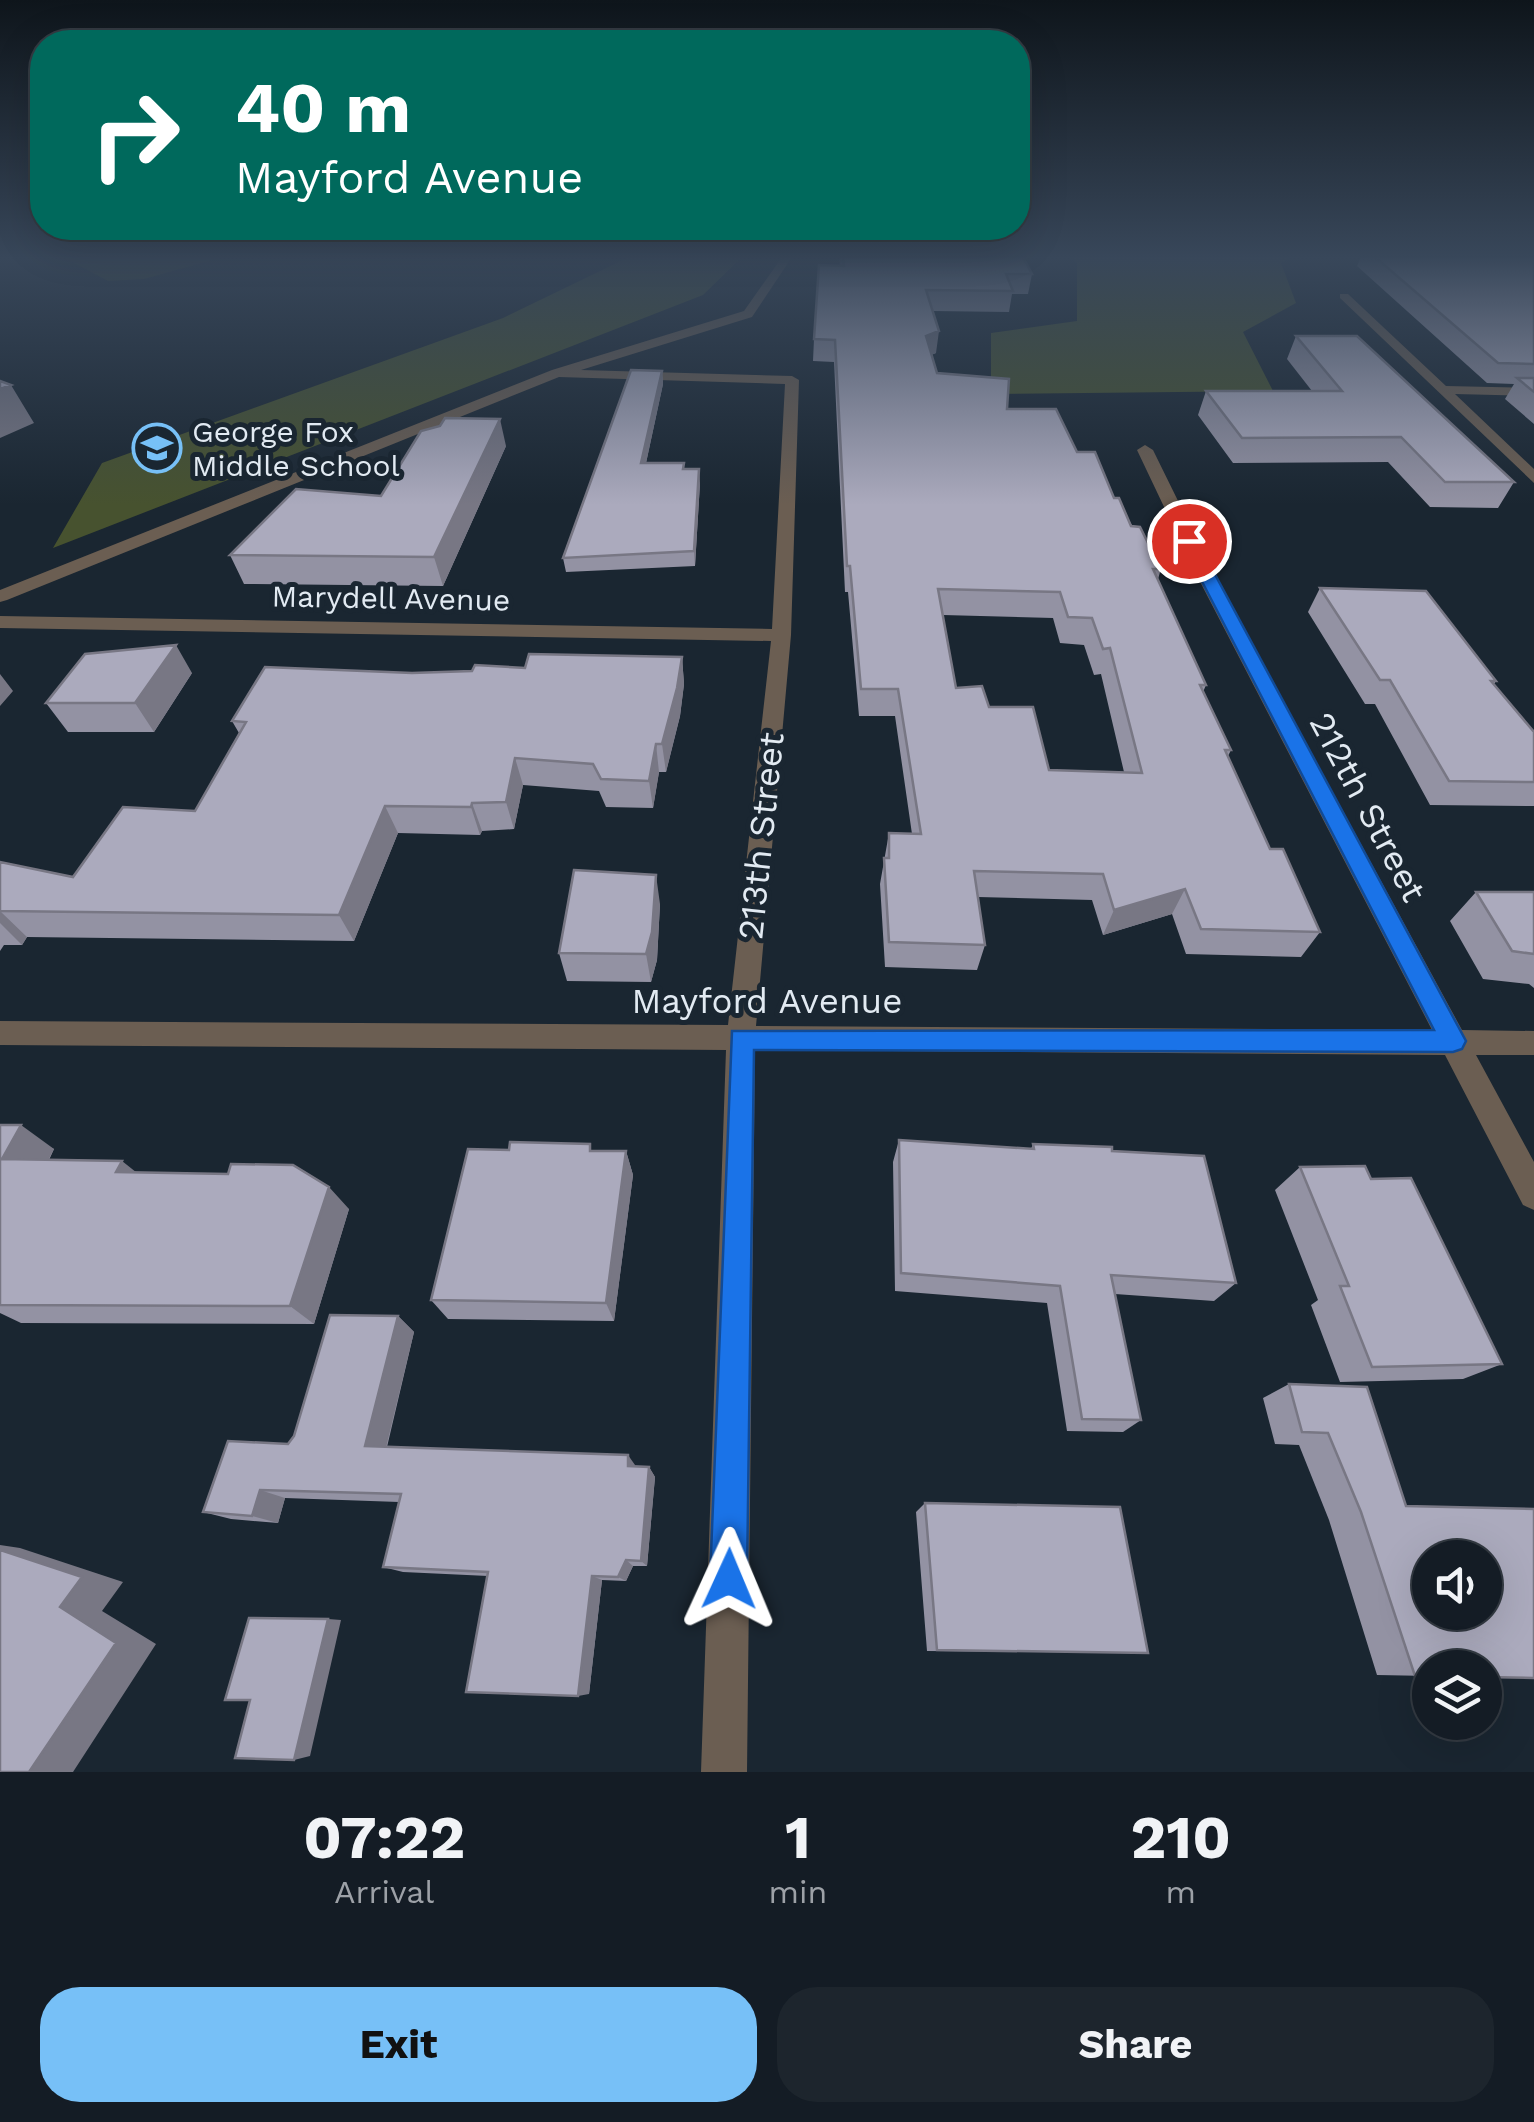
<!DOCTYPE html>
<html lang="en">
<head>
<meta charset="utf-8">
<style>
  :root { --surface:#141c25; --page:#1d252d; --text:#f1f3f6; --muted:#9da1a7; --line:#333a42; --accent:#77c0f7 }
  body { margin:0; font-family:"Work Sans",sans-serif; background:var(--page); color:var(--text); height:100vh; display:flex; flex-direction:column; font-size:38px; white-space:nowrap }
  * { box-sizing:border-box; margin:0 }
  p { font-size:32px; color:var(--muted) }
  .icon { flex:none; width:55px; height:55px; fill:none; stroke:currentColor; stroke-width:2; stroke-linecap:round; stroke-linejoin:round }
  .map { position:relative; height:1772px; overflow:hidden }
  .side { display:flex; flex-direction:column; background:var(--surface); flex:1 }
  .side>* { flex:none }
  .banner { position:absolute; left:30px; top:30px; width:1000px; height:210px; border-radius:40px; box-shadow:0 10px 40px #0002,0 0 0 2px var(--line); background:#00695c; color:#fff; overflow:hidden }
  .fabs { position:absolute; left:1412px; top:1540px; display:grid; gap:20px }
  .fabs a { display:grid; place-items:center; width:90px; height:90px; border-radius:50%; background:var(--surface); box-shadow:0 10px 40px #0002,0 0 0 2px var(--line); font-size:50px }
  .pin { position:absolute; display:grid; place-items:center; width:85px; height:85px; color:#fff; margin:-42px; border:5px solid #fff; border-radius:50%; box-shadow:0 2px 10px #0007 }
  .me { position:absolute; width:110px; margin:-55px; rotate:1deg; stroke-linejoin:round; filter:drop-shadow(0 0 8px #0008) }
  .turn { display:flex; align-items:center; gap:35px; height:210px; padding:0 40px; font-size:45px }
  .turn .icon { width:130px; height:130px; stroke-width:2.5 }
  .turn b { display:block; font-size:70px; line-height:85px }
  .eta { display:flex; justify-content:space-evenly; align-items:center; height:170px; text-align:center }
  .eta b { font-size:60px; font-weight:700; line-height:70px }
  .button { display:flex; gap:20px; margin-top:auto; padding:20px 40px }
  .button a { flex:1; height:115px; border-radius:40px; background:var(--accent); color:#111; font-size:40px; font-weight:700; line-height:115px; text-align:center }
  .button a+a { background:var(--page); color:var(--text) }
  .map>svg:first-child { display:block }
  .green { fill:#3a4426 }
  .forest { fill:#47522f }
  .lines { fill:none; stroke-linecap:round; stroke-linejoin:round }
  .minor { fill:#6b5e52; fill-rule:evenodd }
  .wall { fill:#9392a3; fill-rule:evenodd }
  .shaded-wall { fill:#787784 }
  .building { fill:#abaabd; stroke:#787784; stroke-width:2.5; fill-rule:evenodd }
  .route { fill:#1a73e8; stroke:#114b97; stroke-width:2.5 }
  .labels { text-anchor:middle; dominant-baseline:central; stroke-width:10; stroke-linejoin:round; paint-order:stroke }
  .far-poi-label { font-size:30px; fill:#e2eaf2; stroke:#1a2631; text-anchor:start }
  .far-street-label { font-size:30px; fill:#e2eaf2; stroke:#1a2631 }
  .street-label { font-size:35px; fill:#e2eaf2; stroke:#1a2631 }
</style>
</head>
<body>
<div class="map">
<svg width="1534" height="1772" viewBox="0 0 1534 1772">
  <rect width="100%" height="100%" fill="#1a2631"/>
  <!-- green -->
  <path class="green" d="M63,257h160l-79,22 -36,2z"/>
  <!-- forest -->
  <path class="forest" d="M629,257h113l-39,38 -650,253 49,-85 401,-145z
    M1069,257h224l-12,6 15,40 -53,29 30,59 -282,3v-61l86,-12v-58z"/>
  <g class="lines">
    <!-- minor -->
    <path class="minor" d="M782,257h10l-40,60 -171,53 211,6 7,4 -8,255 -35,391 676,4 -237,-458 -58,-122 8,-5 8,5 60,122 249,458 72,1v24h-58l58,107v48l-11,-5 -78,-150 -690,-5 -8,722h-46l25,-722 -726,-5v-24l728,4 43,-384 -771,-13v-12l772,13 13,-245 -226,-7 -552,223 -7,2v-12l552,-220 192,-59z
      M1340,294h8l98,92 88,2v8l-79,-2 79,75v14l-194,-185z"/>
  </g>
  <!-- wall -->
  <path class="wall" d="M839,257h184l9,17 -4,20h-16l-3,18 -76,-1 3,42 -5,2 6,18 70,36 70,43 37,46 47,71 -3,10 48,106 -3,7 28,58 -3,6 42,93 50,83 -19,25 -115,-3 -14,-40 -69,21 -11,-35 -114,-3 7,48 -8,25 -92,-3 -5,-83 9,-51 23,1 -17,-118h-36l-11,-124h-3l-11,-230 -21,-1 1,-22 26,-73zM943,615l110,3 7,25 24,2 10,30 7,-1 23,98 -75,-2 -60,-63 -33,-19z
    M1361,257h173v167l-29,-25 9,-15 -27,-1 -130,-117z
    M1296,336l218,146 -16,26 -68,-1 -42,-45 -155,1 -35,-48 8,-24h106l-25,-32z
    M662,371l1,13 -17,79 39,6 15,14 -5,83 -129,6 -3,-14z
    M506,446l-63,140 -199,-2 -14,-29z
    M1320,588l176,93 -2,3 40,48v74l-104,-1 -55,-101h-10l-57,-92z
    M682,657l2,27 -4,32 -14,56h-7l-6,36 -47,-1 -7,-16 -76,-6 -9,44 -32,2 -2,4 -82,-2 -44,108 -327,-4 -5,8h-18l-4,6v-89l73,15 122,-66 44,-78 -7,-12 180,-48 113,-5z
    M192,673l-38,59h-86l-22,-29z
    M1476,892h58v96l-5,-4 -46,-5 -33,-58z
    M660,904l-3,56 -6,22 -84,-1 -8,-28z
    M0,1125l54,24 -5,11 87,12 213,37 -35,115 -293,-1 -21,-10z
    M899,1140l132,9 2,-5 79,7 124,132 -22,18 -99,-7 26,126 -18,12 -56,-1 -20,-128 -152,-12 -2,-129z
    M592,1151h34l7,24 -19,146 -166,-2 -17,-19z
    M1300,1167l71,12 131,185 -39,15 -123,3 -29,-77 7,-5 -43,-110z
    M398,1316l16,16 -27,115 248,18v1l14,1 6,10 -8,89h-14l-7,15 -24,-1 -13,114 -101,-118 -85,-4 -20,-5 16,-65 -114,-4 -7,25 -47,-4 -28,-7 85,-68z
    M1289,1384l78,3 63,289 -53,-1 -48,-155 -30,-75 -24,-1 -12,-46z
    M925,1503l223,150 -221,-2 -11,-139z"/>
  <!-- shaded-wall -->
  <path class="shaded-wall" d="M939,331l-3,22 -13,5 3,-22z
    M662,371l1,13 -20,93 -2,-14z
    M11,385l23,38 -34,15v-49z
    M500,419l6,27 -63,140 -9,-29z
    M699,469l1,14 -5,83 -1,-15z
    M176,645l16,28 -38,59 -19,-29z
    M682,657l2,27 -4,32 -14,56 -4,-28z
    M0,674l13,17 -13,15z
    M656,744l3,28 -6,36 -4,-27z
    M515,758l8,27 -9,44 -8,-27z
    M472,803l10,28 -2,4 -9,-28z
    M385,806l13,27 -44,108 -15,-26z
    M656,875l4,29 -3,56 -6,22 -5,-28z
    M1185,889l-13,25 -69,21 11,-25z
    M0,911l27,26 -5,8 -22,-22z
    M21,1125l33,24 -17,33 -35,-23z
    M626,1151l7,24 -19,146 -8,-18z
    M122,1161l29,23 -35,-12z
    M329,1187l20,22 -35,115 -24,-18z
    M398,1316l16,16 -30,124 -19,-10z
    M628,1455l7,10 -1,11 -6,-10z
    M649,1467l6,10 -8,89 -6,-5z
    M260,1490l25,8 -7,25 -26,-7z
    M0,1545l20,3 103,34 -21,29 54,33 -83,128h-44l31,-165 -60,-57z
    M626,1560l7,6 -7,15 -8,-4z
    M592,1576l10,4 -13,114 -11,2z
    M328,1619l13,1 -31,136 -16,4z"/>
  <!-- building -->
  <path class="building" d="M843,257h180l9,17h-26l7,17 -87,-1 13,41 -13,5 11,37 72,6 -2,30h49l21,43h18l19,46h5l12,28 9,1 21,42h-8l53,116h-6l31,65h-6l45,99h13l37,83 -119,-3 -16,-40 -71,21 -11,-36 -129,-3 11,74 -96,-3 -5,-84h5v-25l32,1 -23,-145h-37l-11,-123h-3l-12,-226 -21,-1 5,-74 25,1zM938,589l122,3 8,25 24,1 11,31 7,-1 32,125 -93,-3 -16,-63h-44l-7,-21 -26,2z
    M1375,257h159v107l-36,-1z
    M1296,336h61l157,146h-69l-44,-45 -159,1 -36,-47h136z
    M631,370l31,1 -21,92h43l-1,6h16l-5,82 -131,7z
    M1517,378h17v14z
    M0,381l11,4 -11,4z
    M445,418l55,1 -66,138 -204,-2 66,-66 85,7 40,-65 19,-5z
    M1320,588l106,3 70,90h-5l43,51v50l-85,-1 -59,-101h-10z
    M176,645l-41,58h-89l39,-49z
    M529,654l153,3 -5,31 -15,56h-6l-7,37 -48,-2 -8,-15 -78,-6 -9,44 -34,1 -1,4 -86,-1 -46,109 -339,-4v-49l73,15 50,-70 72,4 51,-89 -14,-1 33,-54 147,6 60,-2 3,-6 50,3z
    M574,870l82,5 -4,57 -6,22 -87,-1z
    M1476,892h58v62l-22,-3z
    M0,1125h21l-19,34 120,2 -6,11 112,2 3,-10 62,1 36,22 -39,119 -290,-1z
    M899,1140l135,9 -1,-5 79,3v4l92,5 32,127 -125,-8 30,145 -59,-1 -22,-133 -159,-13z
    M510,1142l80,2v7h36l-20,152 -175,-3 37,-151 41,1z
    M1365,1166l6,13 40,-1 91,186 -130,3 -32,-81h9l-49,-119z
    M330,1315l68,1 -33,130 263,9v11l21,1 -8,94 -15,-1 -8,17 -26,-1 -14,120 -112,-4 22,-120 -105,-5 18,-73 -141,-4 -8,26 -49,-4 25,-71 60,3 6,-8z
    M1289,1384l78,3 39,119 128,3v169l-49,-1v-9h-55v8h-15l-54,-164 -33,-79 -26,-1zM1430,1558h55v54h-55z
    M925,1503l195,4 28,146 -211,-3z
    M0,1550l82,27 -22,30 56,36 -87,129h-29z
    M249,1618l79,1 -34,141 -59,-2 15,-58h-25z"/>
  <!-- sky -->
  <linearGradient id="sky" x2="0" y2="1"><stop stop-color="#0e151b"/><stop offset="0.51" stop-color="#38475a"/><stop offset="1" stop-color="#38475a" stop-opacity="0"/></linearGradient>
  <rect width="1534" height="505" fill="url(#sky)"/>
  <!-- route -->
  <path class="route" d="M1189,537l8,4 269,500 -4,8 -9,3 -699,-2 -7,529 -5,13 -13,6 -13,-6 -6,-13 22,-548 702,-1 -253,-489z"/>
  <!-- icons -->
  <defs>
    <g id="school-ring" transform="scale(2.5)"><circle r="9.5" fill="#1a2631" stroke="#77c0f7" stroke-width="1.5"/><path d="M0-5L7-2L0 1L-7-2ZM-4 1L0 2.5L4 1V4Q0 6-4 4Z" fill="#77c0f7"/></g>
  </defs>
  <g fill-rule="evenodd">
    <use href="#school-ring" x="157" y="448"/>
  </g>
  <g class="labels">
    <!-- far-poi labels -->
    <g class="far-poi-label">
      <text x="192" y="431">George Fox<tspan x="192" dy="34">Middle School</tspan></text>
    </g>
    <!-- far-street labels -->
    <g class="far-street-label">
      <text transform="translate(391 598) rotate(1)">Marydell Avenue</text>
    </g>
    <!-- street labels -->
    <g class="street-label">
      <text transform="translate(1368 807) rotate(62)">212th Street</text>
      <text transform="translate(761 836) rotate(-84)">213th Street</text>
      <text x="767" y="1001">Mayford Avenue</text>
    </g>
  </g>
</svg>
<div class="fabs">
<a><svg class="icon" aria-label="sound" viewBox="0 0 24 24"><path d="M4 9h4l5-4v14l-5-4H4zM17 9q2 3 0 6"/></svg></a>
<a><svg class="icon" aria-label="layers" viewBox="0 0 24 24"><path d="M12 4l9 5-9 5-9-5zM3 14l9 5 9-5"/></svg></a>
</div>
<div class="pin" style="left:1189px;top:541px;background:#d93025"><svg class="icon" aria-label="arrive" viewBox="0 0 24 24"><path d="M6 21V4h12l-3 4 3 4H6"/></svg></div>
<svg class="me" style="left:729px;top:1579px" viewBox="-20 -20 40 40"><path d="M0-17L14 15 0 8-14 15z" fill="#1a73e8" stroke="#fff" stroke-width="4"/></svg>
<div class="banner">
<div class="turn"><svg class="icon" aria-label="right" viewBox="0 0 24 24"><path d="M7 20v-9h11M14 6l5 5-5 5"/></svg><div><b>40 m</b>Mayford Avenue</div></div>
</div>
</div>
<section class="side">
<div class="eta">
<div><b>07:22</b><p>Arrival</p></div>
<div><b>1</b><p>min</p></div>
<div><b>210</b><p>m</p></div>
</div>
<div class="button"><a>Exit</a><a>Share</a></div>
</section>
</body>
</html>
